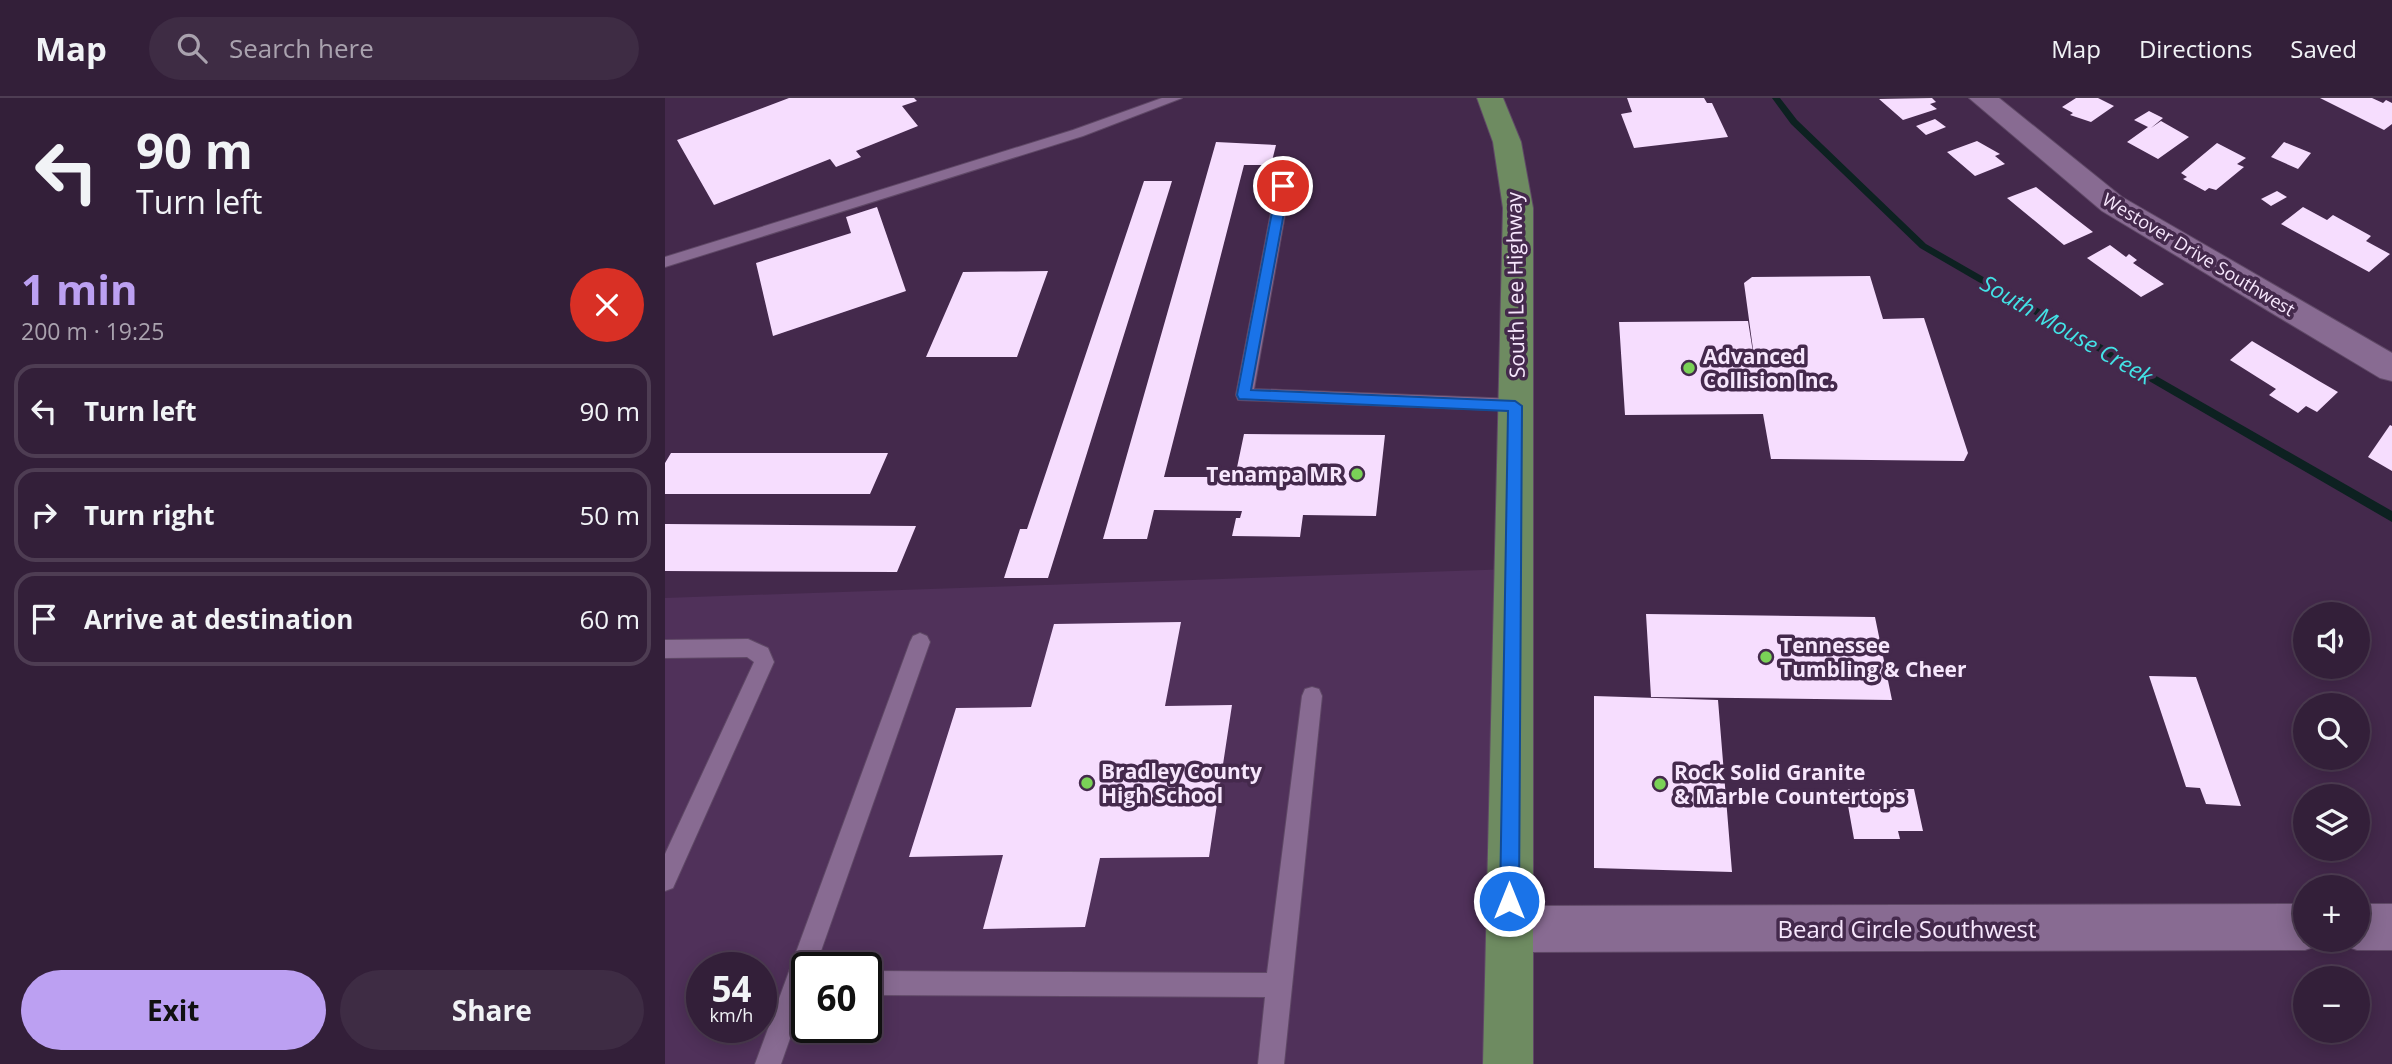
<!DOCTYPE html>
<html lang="en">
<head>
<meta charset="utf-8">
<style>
  :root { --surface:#331f39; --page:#3e2c44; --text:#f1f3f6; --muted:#a9a2ae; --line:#4e3d53; --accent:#bca0f2 }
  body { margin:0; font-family:"Open Sans",sans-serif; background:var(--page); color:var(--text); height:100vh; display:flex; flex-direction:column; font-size:26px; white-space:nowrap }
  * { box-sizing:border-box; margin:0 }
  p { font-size:23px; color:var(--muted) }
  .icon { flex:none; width:38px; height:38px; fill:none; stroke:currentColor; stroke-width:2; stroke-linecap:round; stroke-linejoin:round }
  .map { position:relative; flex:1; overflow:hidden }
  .details { display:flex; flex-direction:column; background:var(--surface); width:665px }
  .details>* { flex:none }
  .guide { background:#331f39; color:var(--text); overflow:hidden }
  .tools { position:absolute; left:1628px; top:504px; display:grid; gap:14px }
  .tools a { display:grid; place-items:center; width:77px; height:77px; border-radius:50%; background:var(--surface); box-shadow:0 4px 18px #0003,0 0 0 2px var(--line); font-size:35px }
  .speed { position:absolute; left:21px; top:854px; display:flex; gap:14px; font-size:35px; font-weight:700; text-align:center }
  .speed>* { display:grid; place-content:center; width:91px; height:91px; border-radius:50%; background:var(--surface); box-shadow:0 4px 18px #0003,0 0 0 2px var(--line); line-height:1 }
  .speed small { font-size:18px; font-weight:400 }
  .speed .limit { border:4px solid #111; border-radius:10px; background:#fff; color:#111 }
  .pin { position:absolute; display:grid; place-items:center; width:60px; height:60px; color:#fff; margin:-30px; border:4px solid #fff; border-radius:50%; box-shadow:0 2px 7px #0007 }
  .me { position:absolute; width:77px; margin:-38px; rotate:0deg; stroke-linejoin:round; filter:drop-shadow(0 0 5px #0008) }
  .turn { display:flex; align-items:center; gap:24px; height:147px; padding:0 21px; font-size:32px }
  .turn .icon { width:91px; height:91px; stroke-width:2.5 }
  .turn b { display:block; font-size:49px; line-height:60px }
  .round { display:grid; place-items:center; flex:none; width:74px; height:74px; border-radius:37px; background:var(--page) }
  .headline { display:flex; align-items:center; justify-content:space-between; height:119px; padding:0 21px }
  h1 { font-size:42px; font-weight:700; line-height:52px; color:var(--accent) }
  .action { display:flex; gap:14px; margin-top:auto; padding:14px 21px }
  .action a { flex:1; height:80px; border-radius:42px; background:var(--accent); color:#111; font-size:28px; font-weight:700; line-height:80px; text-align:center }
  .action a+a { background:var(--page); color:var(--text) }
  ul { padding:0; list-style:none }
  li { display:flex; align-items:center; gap:21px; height:94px; margin:0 14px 10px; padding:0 7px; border:4px solid var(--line); border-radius:21px }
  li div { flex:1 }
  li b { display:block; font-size:26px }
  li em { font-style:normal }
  header { display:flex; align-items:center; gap:42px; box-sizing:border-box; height:98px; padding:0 35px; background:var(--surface); border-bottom:2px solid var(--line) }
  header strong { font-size:33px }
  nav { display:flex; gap:38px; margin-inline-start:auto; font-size:24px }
  .search { width:490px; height:63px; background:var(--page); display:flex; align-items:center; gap:18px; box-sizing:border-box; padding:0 24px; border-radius:38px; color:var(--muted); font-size:26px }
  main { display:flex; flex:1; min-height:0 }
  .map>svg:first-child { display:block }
  .built { fill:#50315a; fill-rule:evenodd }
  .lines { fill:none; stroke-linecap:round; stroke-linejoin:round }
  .stream { fill:#0d2121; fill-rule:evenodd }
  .building { fill:#f6ddfe }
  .lane-casing { stroke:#5f4866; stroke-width:2 }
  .street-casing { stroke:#5f4866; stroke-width:2 }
  .primary-casing { stroke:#5f4866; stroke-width:2 }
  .lane { fill:#886b92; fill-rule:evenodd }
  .street { fill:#886b92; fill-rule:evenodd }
  .primary { fill:#6e8b61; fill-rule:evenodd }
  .route { fill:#1a73e8; stroke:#114b97; stroke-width:2 }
  .poi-dot { fill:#7ad157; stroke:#44294c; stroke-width:2.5 }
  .labels { text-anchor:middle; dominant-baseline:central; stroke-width:7; stroke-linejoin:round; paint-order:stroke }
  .far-street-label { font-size:18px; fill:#f7e7fd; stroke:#44294c }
  .street-label { font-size:21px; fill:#f7e7fd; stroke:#44294c }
  .poi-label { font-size:21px; font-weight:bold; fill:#f7e7fd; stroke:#44294c; text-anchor:start }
  .water-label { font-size:23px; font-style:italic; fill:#43e2e6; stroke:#44294c }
  .near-street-label { font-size:24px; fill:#f7e7fd; stroke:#44294c }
</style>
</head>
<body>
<header>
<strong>Map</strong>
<div class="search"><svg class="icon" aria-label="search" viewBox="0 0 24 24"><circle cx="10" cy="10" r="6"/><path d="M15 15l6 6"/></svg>Search here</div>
<nav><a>Map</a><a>Directions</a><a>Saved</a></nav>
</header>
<main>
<section class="details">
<div class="guide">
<div class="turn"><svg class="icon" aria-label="left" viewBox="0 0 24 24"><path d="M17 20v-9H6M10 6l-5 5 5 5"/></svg><div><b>90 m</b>Turn left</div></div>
</div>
<div class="headline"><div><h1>1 min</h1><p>200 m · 19:25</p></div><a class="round" style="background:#d93025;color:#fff"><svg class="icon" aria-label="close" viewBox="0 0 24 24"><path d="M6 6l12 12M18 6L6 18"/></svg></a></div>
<ul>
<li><svg class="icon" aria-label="left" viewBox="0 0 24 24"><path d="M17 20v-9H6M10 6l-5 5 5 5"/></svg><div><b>Turn left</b></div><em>90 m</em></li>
<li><svg class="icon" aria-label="right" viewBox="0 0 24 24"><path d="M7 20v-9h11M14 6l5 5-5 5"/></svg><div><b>Turn right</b></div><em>50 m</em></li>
<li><svg class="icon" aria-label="arrive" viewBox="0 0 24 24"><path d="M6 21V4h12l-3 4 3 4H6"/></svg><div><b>Arrive at destination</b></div><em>60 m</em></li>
</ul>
<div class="action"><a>Exit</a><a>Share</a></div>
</section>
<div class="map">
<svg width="1727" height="966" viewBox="0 0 1727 966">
  <rect width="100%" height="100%" fill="#44294c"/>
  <!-- built -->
  <path class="built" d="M848,471l-8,495h-840v-466zM37,870h59v59h-59zM142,870h59v59h-59z"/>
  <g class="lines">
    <!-- stream -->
    <path class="stream" d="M1107,0h8l17,22 129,124 466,267v11l-472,-274 -129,-124z"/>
  </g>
  <!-- building -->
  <path class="building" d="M124,0h125l3,3 -15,5 16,20 -62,25 5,6 -25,10 -6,-8 -116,46 -37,-65z
    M962,0h77l3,5h5l16,34 -94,11 -13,-34 11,-2z
    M1267,0l4,4 -6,2 7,5 -34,11 -24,-21z
    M1411,0h22l16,8 -23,16 -21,-7 3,-2 -11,-6z
    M1655,0h52l11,5 3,-3 6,3v21l-8,6z
    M1484,13l14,7 -12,10 10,-7 28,16 -31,22 -31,-17 21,-15 -14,-7z
    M1270,21l11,8 -20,8 -10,-9z
    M1312,43l23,13 -5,2 10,8 -30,12 -28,-24z
    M551,44l60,3 -5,20h-27l-80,312h71l9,-43 141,1 -9,81 -73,-1 -3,22 -68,-1 4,-18h4l2,-7 -88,-1 -7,29h-44z
    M1619,44l27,11 -13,16 -27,-12z
    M1552,45l29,15 -9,6 7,3 -28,23 -7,-2 -4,3 -22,-12 4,-2 -6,-4z
    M479,83h28l-124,397h-44l16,-49h7z
    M1371,89l35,28 22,17 -29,13 -57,-47z
    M1612,93l10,6 -16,9 -10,-7z
    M212,109l29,84 -133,45 -17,-73 95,-30 -5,-16z
    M1638,109l24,13 6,-5 38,21 -5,5 24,13 -21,18 -88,-48z
    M1445,147l16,12 3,-3 8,6 -4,3 31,21 -23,13 -54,-39z
    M383,173l-31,86h-91l37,-85z
    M1205,178l13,43 41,-1 44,135 -4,8 -193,-2 -8,-45 -138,1 -6,-93 129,-1 8,50 -12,-88 8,-6z
    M1587,243l67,40 19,11 -21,20 -11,-6 -8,7 -29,-18 7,-6 -46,-29z
    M1725,327l2,1v45l-24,-14z
    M6,355h217l-18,41h-205v-31z
    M0,426l251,2 -19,46 -232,-1z
    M981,516l229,3 17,83 -241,-3z
    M516,524l-16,84 67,-1 -23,152 -109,1 -15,69 -102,2 20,-74 -94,2 47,-149 75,-1 23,-83z
    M1484,578l47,1 45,129 -35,-2 -6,-16 -14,-1z
    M929,598l124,4 14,172 -138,-4z
    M1180,691h69l9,42h-25l2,8h-46z"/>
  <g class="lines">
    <!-- lane casing -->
    <g class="lane-casing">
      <path id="lane" d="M497,0h20l-99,38 -418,131v-10l408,-127z
        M618,83l7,5 -36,203 261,10 6,2 3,5 -3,5 -283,-11 -2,-5 40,-209z
        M255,535l7,3 3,6 -115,326h-8v22l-26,74h-26l155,-422 3,-6z
        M83,541l20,9 6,14 -101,226 -8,3v-37l89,-192 -7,-5 -82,1v-18z
        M647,589l7,2 3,7 -38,368h-26l7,-67 -399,-2v-24l401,2 35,-277 3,-7z"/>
    </g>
    <!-- street casing -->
    <g class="street-casing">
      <path id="street" d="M1304,0h30l123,99 270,156v28l-12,-3 -278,-167z
        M1640,806v36h18l-1,4 -17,6 -796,2 -17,-6 -6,-17 6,-17 17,-6z
        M1692,806h35v46h-35l-17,-6 -1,-4h18z"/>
    </g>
    <!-- primary casing -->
    <g class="primary-casing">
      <path id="primary" d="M812,0h26l18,44 12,66v856h-50l20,-856 -10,-66z"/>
    </g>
    <!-- lane -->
    <use href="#lane" class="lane"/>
    <!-- street -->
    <use href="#street" class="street"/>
    <!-- primary -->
    <use href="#primary" class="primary"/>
  </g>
  <!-- route -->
  <path class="route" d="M618,84l6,4 -38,204 264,11 7,5 -3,495 -3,7 -7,3 -6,-3 -3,-7 8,-490 -269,-12 -2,-4 40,-209z"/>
  <!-- markers -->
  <g class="poi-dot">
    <circle cx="1024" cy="270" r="7"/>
    <circle cx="692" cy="376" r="7"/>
    <circle cx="1101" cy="559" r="7"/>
    <circle cx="422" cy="685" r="7"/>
    <circle cx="995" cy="686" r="7"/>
  </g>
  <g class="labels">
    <!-- far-street labels -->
    <g class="far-street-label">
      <text transform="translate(1534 156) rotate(31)">Westover Drive Southwest</text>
    </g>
    <!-- street labels -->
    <g class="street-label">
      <text transform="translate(850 187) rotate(-91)">South Lee Highway</text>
    </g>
    <!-- poi labels -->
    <g class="poi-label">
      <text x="1038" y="258">Advanced<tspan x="1038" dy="24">Collision Inc.</tspan></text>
      <text x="678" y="376" text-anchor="end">Tenampa MR</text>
      <text x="1115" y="547">Tennessee<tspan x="1115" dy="24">Tumbling &amp; Cheer</tspan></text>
      <text x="436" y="673">Bradley County<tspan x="436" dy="24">High School</tspan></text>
      <text x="1009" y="674">Rock Solid Granite<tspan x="1009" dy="24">&amp; Marble Countertops</tspan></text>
    </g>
    <!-- water labels -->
    <g class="water-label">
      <text transform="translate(1402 231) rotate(30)">South Mouse Creek</text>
    </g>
    <!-- near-street labels -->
    <g class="near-street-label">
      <text x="1242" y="830">Beard Circle Southwest</text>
    </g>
  </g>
</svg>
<div class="tools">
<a><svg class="icon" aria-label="sound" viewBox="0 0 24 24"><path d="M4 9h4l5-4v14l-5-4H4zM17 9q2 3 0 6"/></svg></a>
<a><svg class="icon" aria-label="search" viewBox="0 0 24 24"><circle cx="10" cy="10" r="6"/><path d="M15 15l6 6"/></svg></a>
<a><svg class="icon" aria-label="layers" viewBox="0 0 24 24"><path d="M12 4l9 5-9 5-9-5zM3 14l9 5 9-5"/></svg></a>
<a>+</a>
<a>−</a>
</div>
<div class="speed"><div>54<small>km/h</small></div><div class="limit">60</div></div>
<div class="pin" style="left:618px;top:88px;background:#d93025"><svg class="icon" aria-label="arrive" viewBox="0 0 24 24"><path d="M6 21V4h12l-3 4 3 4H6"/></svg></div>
<svg class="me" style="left:844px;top:803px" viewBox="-20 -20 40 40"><circle r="17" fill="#1a73e8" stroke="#fff" stroke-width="3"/><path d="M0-11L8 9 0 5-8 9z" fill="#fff"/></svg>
</div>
</main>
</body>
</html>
